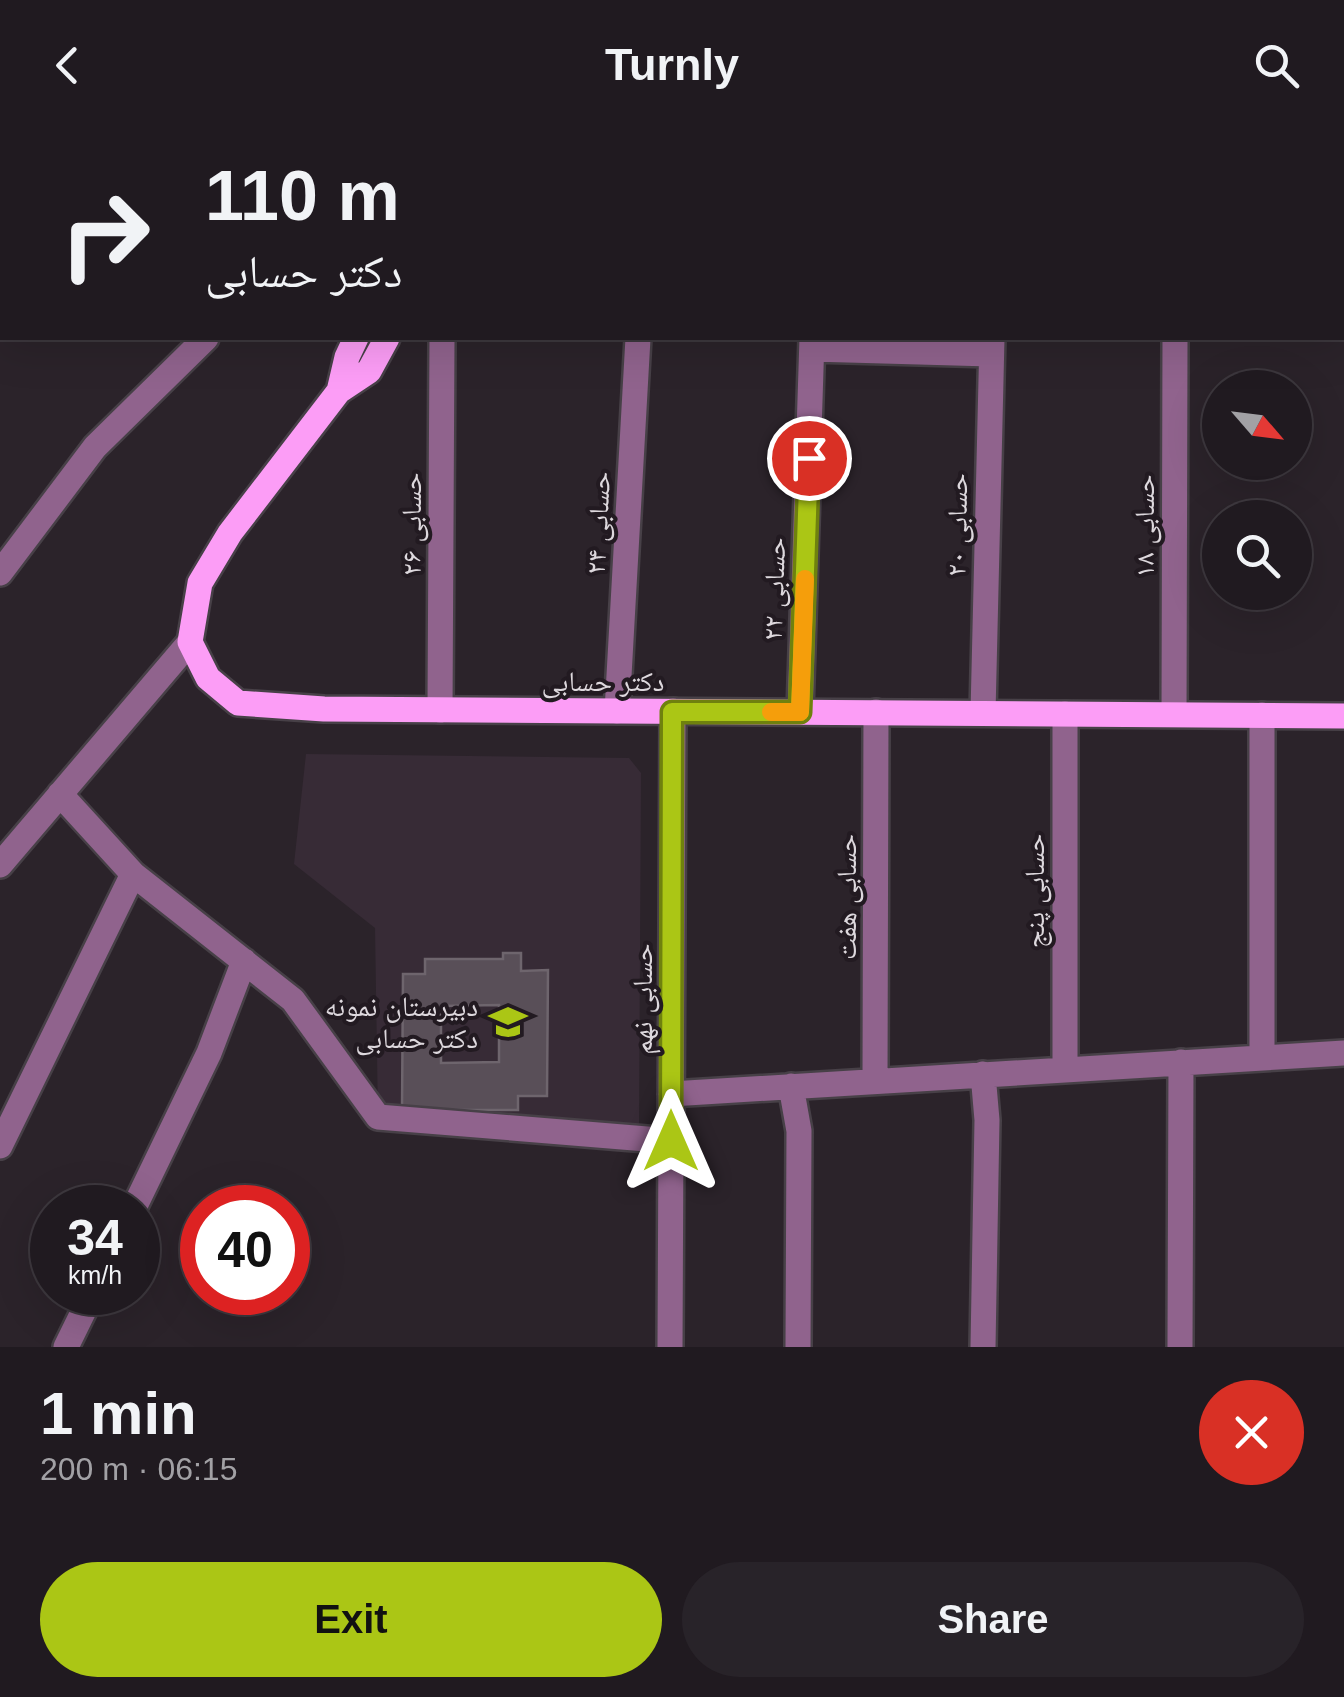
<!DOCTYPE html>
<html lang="en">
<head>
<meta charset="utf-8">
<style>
  :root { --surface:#201a20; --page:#282329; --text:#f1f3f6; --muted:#a2a1a5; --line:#3d383e; --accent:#abc615 }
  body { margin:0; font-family:Arial,"Noto Naskh Arabic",sans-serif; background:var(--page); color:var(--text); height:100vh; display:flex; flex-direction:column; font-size:38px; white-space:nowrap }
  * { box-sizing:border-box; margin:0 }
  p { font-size:32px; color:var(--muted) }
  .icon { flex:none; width:55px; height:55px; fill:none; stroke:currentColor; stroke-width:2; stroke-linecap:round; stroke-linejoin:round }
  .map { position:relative; height:1217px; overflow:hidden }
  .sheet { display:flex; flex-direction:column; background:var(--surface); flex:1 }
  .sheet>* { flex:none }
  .top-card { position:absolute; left:0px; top:0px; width:1345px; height:210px; box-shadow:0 10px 40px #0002,0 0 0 2px var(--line); background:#201a20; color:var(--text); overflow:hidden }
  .needle { width:65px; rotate:118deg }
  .fabs { position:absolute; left:1202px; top:240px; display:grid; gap:20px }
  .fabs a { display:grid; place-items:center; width:110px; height:110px; border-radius:50%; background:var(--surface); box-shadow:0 10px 40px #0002,0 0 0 2px var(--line); font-size:50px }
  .speed { position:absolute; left:30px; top:1055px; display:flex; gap:20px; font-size:50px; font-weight:700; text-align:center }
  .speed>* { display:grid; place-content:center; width:130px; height:130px; border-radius:50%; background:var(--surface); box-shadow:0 10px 40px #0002,0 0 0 2px var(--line); line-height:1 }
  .speed small { font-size:25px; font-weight:400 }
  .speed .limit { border:15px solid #d22; background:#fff; color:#111 }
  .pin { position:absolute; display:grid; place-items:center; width:85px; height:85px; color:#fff; margin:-42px; border:5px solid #fff; border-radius:50%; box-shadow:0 2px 10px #0007 }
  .me { position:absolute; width:110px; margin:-55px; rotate:0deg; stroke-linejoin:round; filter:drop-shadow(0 0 8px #0008) }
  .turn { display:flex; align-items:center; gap:35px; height:210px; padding:0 40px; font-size:45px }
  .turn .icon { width:130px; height:130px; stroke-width:2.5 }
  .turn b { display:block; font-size:70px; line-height:85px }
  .round { display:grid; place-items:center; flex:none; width:105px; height:105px; border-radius:52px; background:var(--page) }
  .headline { display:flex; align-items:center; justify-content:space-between; height:170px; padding:0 40px }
  h1 { font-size:60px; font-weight:800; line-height:75px }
  .button { display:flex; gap:20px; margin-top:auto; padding:20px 40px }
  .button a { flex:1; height:115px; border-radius:60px; background:var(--accent); color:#111; font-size:40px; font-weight:800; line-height:115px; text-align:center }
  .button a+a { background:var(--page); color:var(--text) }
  header { display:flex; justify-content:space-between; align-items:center; height:130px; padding:0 40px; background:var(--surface); font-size:45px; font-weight:800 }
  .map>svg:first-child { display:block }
  .built { fill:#372b36 }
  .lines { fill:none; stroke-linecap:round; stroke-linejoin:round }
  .river { stroke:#1f001e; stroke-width:48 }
  .building { fill:#594f58; stroke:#6e656d; stroke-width:2.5; fill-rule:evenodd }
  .minor-casing { stroke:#474047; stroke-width:30 }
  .major-casing { stroke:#474047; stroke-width:30 }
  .path { stroke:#6e686e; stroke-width:5; stroke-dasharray:5 5; stroke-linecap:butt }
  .minor { stroke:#90638d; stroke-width:25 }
  .major { stroke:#fc9df6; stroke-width:25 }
  .route-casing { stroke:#6f810e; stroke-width:25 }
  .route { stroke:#abc615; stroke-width:18 }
  .slow { stroke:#f59e0b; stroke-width:18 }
  .labels { text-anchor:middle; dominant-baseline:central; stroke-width:8; stroke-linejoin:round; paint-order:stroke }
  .street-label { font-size:28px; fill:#ddd8dd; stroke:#221a21 }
  .poi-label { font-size:28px; fill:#ddd8dd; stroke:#221a21; text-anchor:end }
</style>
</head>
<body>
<header><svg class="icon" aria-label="back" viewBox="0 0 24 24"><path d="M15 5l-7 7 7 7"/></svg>Turnly<svg class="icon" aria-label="search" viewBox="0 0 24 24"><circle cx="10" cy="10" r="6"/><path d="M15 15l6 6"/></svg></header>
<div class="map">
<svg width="1344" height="1217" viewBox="0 0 1344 1217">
  <rect width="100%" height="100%" fill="#2b232a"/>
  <!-- built -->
  <path class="built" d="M306,624l323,4 12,15 -2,354 -261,-10 -3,-189 -81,-64z"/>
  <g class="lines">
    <!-- river -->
    <path class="river" d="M517,2l3,-2"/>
  </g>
  <!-- building -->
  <path class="building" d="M503,823h18v18l27,-1 -1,126h-29v14h-116l1,-136h22v-15h78zM499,875v57l-58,1v-57z"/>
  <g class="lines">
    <!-- minor casing -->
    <g class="minor-casing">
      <path id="minor" d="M1086,0v2
        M901,2v-2
        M1268,2v-2
        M1342,83h2
        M1342,182h2
        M812,219l179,5
        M0,443l95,-126 111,-109
        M440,580l2,-372
        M617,581l21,-373
        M800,582l12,-374
        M983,583l9,-375
        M1174,584l1,-376
        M60,664l73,80 160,126 85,117 293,24
        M0,735l190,-223
        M1262,927v-342
        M1065,939v-355
        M983,944l4,46 -4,227
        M875,951l1,-369
        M791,956l8,45 -1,216
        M671,964l673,-41
        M0,1016l133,-272
        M134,1078l75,-155 35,-92
        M66,1217l27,-55
        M670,1217l3,-636
        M1180,1217l1,-285"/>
    </g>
    <!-- major casing -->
    <g class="major-casing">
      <path id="major" d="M335,0l1,2
        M364,0l1,2
        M447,2l3,-2
        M387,208l-18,33 -30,20 -109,142 -30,50 -10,59 18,36 30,25 86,6 1020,7
        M339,261l8,-34 9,-19"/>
    </g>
    <!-- path -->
    <path class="path" d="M1342,113h2"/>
    <!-- minor -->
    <use href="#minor" class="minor"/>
    <!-- major -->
    <use href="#major" class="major"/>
  </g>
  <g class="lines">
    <!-- route casing -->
    <g class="route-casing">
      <path id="route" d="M671,1011l1,-429h128l9,-254"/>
    </g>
    <!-- route -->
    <use href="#route" class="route"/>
    <!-- slow -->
    <path class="slow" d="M771,582h29l5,-133"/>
  </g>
  <!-- icons -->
  <defs>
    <g id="school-bare" transform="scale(3)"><path d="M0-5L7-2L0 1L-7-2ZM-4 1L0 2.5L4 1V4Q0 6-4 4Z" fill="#abc615" stroke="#221a21" stroke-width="2.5" paint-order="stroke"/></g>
  </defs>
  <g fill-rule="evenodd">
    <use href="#school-bare" x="508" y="892"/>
  </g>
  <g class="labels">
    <!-- street labels -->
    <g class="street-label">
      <text transform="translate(598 393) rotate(-87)">حسابی ۲۴</text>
      <text transform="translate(411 394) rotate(-90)">حسابی ۲۶</text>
      <text transform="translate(957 395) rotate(-89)">حسابی ۲۰</text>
      <text transform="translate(1144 396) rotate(-90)">حسابی ۱۸</text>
      <text transform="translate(774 459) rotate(-88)">حسابی ۲۲</text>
      <text x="603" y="551">دکتر حسابی</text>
      <text transform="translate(1034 761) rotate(-90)">حسابی پنج</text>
      <text transform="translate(846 767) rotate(-90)">حسابی هفت</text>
      <text transform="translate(642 869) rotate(-90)">حسابی نهم</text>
    </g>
    <!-- poi labels -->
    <g class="poi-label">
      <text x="478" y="876">دبیرستان نمونه<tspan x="478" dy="32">دکتر حسابی</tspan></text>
    </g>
  </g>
</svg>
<div class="fabs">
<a><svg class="needle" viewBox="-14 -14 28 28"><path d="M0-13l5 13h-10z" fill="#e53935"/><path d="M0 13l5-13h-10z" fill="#a2a1a5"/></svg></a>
<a><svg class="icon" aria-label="search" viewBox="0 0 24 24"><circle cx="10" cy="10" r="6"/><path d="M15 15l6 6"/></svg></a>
</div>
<div class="speed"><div>34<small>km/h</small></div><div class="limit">40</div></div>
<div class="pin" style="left:809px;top:328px;background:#d93025"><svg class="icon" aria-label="arrive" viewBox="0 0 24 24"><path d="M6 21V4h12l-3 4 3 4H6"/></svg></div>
<svg class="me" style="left:671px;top:1011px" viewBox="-20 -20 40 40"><path d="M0-17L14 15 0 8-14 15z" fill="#abc615" stroke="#fff" stroke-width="4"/></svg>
<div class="top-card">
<div class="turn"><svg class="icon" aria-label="right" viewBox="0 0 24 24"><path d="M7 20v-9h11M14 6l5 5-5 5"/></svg><div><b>110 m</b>دکتر حسابی</div></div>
</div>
</div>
<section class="sheet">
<div class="headline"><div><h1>1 min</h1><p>200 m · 06:15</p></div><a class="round" style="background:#d93025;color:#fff"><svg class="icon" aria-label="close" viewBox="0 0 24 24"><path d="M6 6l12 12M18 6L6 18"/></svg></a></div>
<div class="button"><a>Exit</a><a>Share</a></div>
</section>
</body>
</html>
